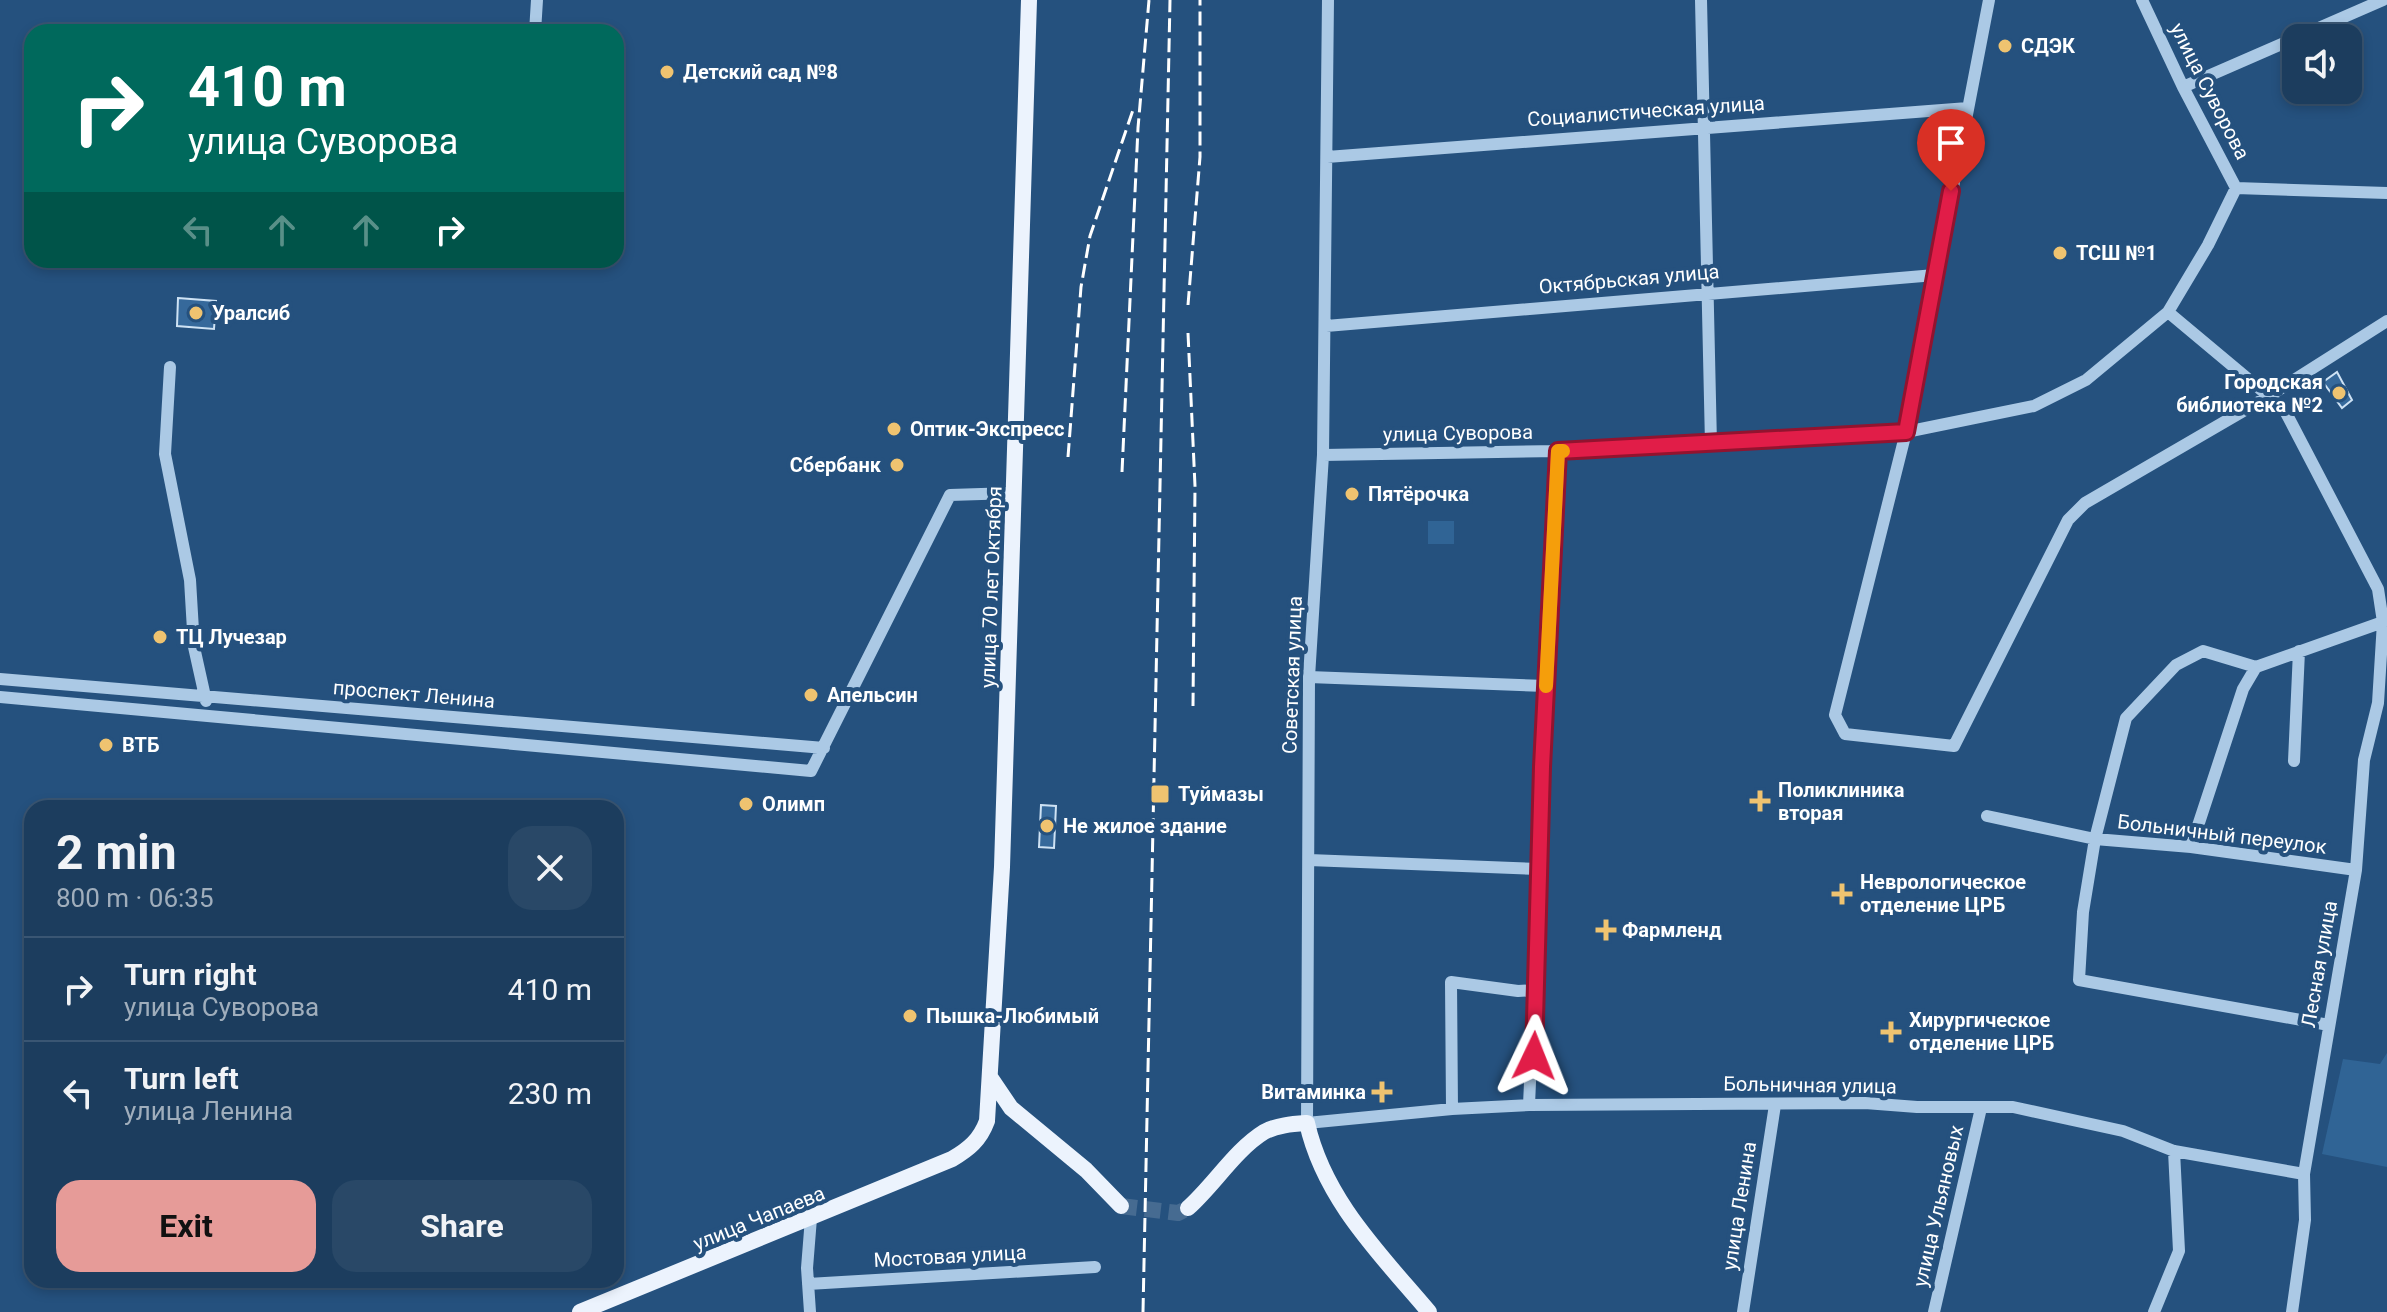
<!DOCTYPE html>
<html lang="en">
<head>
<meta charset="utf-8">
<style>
  :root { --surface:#1c3d5e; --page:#294867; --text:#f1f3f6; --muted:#a0aebc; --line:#3a5673; --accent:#e69b98 }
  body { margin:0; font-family:Roboto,sans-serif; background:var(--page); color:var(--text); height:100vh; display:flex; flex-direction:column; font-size:30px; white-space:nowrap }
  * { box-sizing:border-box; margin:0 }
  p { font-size:26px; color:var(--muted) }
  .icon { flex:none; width:44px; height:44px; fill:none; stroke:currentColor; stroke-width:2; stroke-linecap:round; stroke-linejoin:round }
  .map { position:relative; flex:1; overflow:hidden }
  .details { position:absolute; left:24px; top:800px; width:600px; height:488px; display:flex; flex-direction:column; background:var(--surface); border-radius:24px; box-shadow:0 4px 12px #0003,0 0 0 2px var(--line) }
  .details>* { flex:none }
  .hud { position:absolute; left:24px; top:24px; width:600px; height:244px; border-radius:24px; box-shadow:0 4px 12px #0003,0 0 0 2px var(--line); background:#00695c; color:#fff; overflow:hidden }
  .controls { position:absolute; left:2282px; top:24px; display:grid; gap:16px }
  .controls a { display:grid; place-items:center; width:80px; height:80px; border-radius:16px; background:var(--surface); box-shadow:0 4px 12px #0003,0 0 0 2px var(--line); font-size:40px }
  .pin { position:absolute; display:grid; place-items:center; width:68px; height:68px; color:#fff; margin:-82px -34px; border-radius:50% 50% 50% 0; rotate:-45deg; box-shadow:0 0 8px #0007 }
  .pin .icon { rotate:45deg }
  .me { position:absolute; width:88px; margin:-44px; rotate:2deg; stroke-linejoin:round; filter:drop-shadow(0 0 6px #0008) }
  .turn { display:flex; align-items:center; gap:28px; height:168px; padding:0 32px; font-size:36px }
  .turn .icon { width:104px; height:104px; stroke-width:2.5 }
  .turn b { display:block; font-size:56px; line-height:68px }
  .lanes { display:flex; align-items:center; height:76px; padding:0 32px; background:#0003; justify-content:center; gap:40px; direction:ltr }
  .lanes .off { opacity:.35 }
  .round { display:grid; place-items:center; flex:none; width:84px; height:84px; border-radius:24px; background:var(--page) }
  .summary { display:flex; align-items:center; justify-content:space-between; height:136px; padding:0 32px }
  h1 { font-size:48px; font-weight:700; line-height:60px }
  .button { display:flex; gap:16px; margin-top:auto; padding:16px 32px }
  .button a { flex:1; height:92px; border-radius:24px; background:var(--accent); color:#111; font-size:32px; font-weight:700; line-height:92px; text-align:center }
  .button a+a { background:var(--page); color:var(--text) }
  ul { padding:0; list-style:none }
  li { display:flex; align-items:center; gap:24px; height:104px; padding:0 32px; border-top:2px solid var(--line) }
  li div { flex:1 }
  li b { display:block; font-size:30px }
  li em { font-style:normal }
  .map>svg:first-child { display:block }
  .green { fill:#306495 }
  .building { fill:#36699b; stroke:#cee2f4; stroke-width:2 }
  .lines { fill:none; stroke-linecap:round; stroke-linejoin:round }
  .major-tunnel { stroke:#466b91; stroke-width:16; stroke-dasharray:16 8; stroke-linecap:butt }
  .minor { stroke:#abc9e5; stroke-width:12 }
  .major { stroke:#ecf3fd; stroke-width:16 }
  .rail { stroke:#fff; stroke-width:3; stroke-dasharray:14 6; stroke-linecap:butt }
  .route-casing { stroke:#92132f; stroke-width:20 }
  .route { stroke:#e11d48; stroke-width:14 }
  .slow { stroke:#f59e0b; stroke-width:14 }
  .poi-dot { fill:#efc370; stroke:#25517e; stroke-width:3 }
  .labels { text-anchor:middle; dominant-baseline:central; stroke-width:8; stroke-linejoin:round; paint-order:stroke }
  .poi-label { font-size:20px; font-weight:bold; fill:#fff; stroke:#25517e; text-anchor:start }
  .street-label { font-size:20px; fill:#fff; stroke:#25517e }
</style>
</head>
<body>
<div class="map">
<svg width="2387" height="1312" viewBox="0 0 2387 1312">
  <rect width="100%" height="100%" fill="#25517e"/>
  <!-- green -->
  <path class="green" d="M1428,521h26v23h-26z
    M2387,1053v114l-65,-13 21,-95 37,5z"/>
  <!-- building -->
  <path class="building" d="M178,298l38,3 -2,28 -37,-3z
    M2337,372l15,28 -10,8 -19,-26z
    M1041,805l15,1 -2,42 -15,-1z"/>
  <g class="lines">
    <!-- major-tunnel -->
    <path class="major-tunnel" d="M1121,1206l57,7 10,-5"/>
    <!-- minor -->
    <path class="minor" d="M1328,0l-5,455 -14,222 -2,446 145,-14 77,-4 336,-2 52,4h96l110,24 51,20 130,23
      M1701,0l10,444
      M1989,0l-83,432 -71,283 10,19 109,12 114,-226 17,-17 184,-107 118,-75
      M535,32l2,-32
      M2183,87l200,-87
      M1327,157l641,-49
      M2236,188l151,5
      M2168,312l116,97 94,180 5,33 -5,81 -14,57 -8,110 -52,304 1,46 -13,92
      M1326,326l609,-51
      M170,367l-5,87 25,126 4,67 12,54
      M1323,455l235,-4 348,-19 128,-26 52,-26 82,-68 40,-67 28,-57 -53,-101 -41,-87
      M1309,677l237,9
      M0,679l824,69
      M0,697l811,74 139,-276 63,-2
      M2294,761l5,-110
      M1987,816l108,23 96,8 165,23
      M2191,847l52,-158 13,-22
      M1309,860l230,9
      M2329,1025l-250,-45 4,-68 12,-73 31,-121 50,-53 27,-14 53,16 127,-45
      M1529,1105l29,-654
      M1452,1109l-1,-127 67,9 18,-1
      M808,1284l287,-17
      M810,1312l-3,-44 4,-50
      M1743,1312l32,-207
      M1934,1312l47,-204
      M2154,1312l25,-61 -5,-100"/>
    <!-- major -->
    <path class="major" d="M990,1077l21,31 75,62 35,36
      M1188,1208c26,-23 47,-58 76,-76 13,-7 29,-8 43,-9 17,76 73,131 122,189
      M580,1312l372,-153c17,-10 28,-19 35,-38l15,-254 27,-867"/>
    <!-- rail -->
    <path class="rail" d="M1188,305l12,-148v-157
      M1188,333l7,153 -2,220
      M1068,457l13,-170 9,-51 43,-126
      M1122,472l16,-344 11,-128
      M1143,1312l27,-1312"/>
  </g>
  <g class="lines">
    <!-- route casing -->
    <g class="route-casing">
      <path id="route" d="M1534,1056l8,-289 16,-316 348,-19 45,-241"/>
    </g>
    <!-- route -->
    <use href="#route" class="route"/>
    <!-- slow -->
    <path class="slow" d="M1546,686l12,-235h5"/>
  </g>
  <!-- markers -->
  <g class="poi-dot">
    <circle cx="2005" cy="46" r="8"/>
    <circle cx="667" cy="72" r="8"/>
    <circle cx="2060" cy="253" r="8"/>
    <circle cx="196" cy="313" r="8"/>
    <circle cx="2339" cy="393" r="8"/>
    <circle cx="894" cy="429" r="8"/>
    <circle cx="897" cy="465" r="8"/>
    <circle cx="1352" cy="494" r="8"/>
    <circle cx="160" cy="637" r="8"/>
    <circle cx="811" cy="695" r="8"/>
    <circle cx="106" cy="745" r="8"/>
    <rect x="1150" y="784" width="20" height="20" rx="4"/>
    <path d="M1756 789h8v8h8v8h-8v8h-8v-8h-8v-8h8z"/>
    <circle cx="746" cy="804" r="8"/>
    <circle cx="1047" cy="826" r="8"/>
    <path d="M1838 882h8v8h8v8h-8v8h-8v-8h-8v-8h8z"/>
    <path d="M1602 918h8v8h8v8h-8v8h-8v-8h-8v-8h8z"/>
    <circle cx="910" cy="1016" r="8"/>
    <path d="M1887 1020h8v8h8v8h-8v8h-8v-8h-8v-8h8z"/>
    <path d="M1378 1080h8v8h8v8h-8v8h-8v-8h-8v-8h8z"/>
  </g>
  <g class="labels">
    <!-- poi labels -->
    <g class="poi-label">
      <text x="2021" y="46">СДЭК</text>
      <text x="683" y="72">Детский сад №8</text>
      <text x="2076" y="253">ТСШ №1</text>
      <text x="212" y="313">Уралсиб</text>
      <text x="2323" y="382" text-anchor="end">Городская<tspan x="2323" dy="23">библиотека №2</tspan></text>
      <text x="910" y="429">Оптик-Экспресс</text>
      <text x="881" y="465" text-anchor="end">Сбербанк</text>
      <text x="1368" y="494">Пятёрочка</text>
      <text x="176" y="637">ТЦ Лучезар</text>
      <text x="827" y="695">Апельсин</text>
      <text x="122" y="745">ВТБ</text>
      <text x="1778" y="790">Поликлиника<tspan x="1778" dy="23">вторая</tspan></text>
      <text x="1178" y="794">Туймазы</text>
      <text x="762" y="804">Олимп</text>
      <text x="1063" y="826">Не жилое здание</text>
      <text x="1860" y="882">Неврологическое<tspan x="1860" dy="23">отделение ЦРБ</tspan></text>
      <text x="1622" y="930">Фармленд</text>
      <text x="926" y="1016">Пышка-Любимый</text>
      <text x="1909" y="1020">Хирургическое<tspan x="1909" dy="23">отделение ЦРБ</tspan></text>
      <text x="1366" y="1092" text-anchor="end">Витаминка</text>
    </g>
    <!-- street labels -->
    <g class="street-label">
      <text transform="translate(2210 91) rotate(63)">улица Суворова</text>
      <text transform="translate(1646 111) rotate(-4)">Социалистическая улица</text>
      <text transform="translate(1629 279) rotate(-5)">Октябрьская улица</text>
      <text transform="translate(1458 433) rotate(-1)">улица Суворова</text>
      <text transform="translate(991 587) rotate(-88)">улица 70 лет Октября</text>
      <text transform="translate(1292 675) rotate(-88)">Советская улица</text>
      <text transform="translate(414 694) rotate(5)">проспект Ленина</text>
      <text transform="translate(2222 834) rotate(7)">Больничный переулок</text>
      <text transform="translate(2319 964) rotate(-80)">Лесная улица</text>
      <text transform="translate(1810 1085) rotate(1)">Больничная улица</text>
      <text transform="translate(1739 1206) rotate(-81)">улица Ленина</text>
      <text transform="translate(1938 1206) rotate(-77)">улица Ульяновых</text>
      <text transform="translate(759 1218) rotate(-22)">улица Чапаева</text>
      <text transform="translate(950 1256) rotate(-3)">Мостовая улица</text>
    </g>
  </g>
</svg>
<div class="controls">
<a><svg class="icon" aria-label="sound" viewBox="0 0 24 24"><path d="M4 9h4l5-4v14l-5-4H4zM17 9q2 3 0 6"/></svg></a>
</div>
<div class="pin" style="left:1951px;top:191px;background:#d93025"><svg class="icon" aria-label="arrive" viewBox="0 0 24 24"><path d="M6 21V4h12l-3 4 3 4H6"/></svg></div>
<svg class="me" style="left:1534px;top:1056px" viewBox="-20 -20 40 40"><path d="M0-17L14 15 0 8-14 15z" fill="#e11d48" stroke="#fff" stroke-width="4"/></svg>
<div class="hud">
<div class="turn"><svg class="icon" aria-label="right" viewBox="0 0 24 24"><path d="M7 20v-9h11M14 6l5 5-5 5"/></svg><div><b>410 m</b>улица Суворова</div></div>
<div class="lanes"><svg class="icon off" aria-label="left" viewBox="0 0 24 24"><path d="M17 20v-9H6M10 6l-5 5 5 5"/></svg><svg class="icon off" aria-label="ahead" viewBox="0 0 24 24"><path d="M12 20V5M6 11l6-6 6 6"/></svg><svg class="icon off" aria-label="ahead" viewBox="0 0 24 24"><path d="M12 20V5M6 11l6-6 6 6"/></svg><svg class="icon" aria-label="right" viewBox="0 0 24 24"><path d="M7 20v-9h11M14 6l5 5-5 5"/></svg></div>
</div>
<section class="details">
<div class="summary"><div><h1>2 min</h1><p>800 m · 06:35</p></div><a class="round"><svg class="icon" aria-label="close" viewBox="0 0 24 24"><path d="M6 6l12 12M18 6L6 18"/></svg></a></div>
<ul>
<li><svg class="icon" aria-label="right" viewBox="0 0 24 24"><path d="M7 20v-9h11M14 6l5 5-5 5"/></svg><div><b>Turn right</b><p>улица Суворова</p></div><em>410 m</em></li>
<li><svg class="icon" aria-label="left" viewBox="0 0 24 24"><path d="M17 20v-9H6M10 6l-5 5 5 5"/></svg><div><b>Turn left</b><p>улица Ленина</p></div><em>230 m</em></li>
</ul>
<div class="button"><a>Exit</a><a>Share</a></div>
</section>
</div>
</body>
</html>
